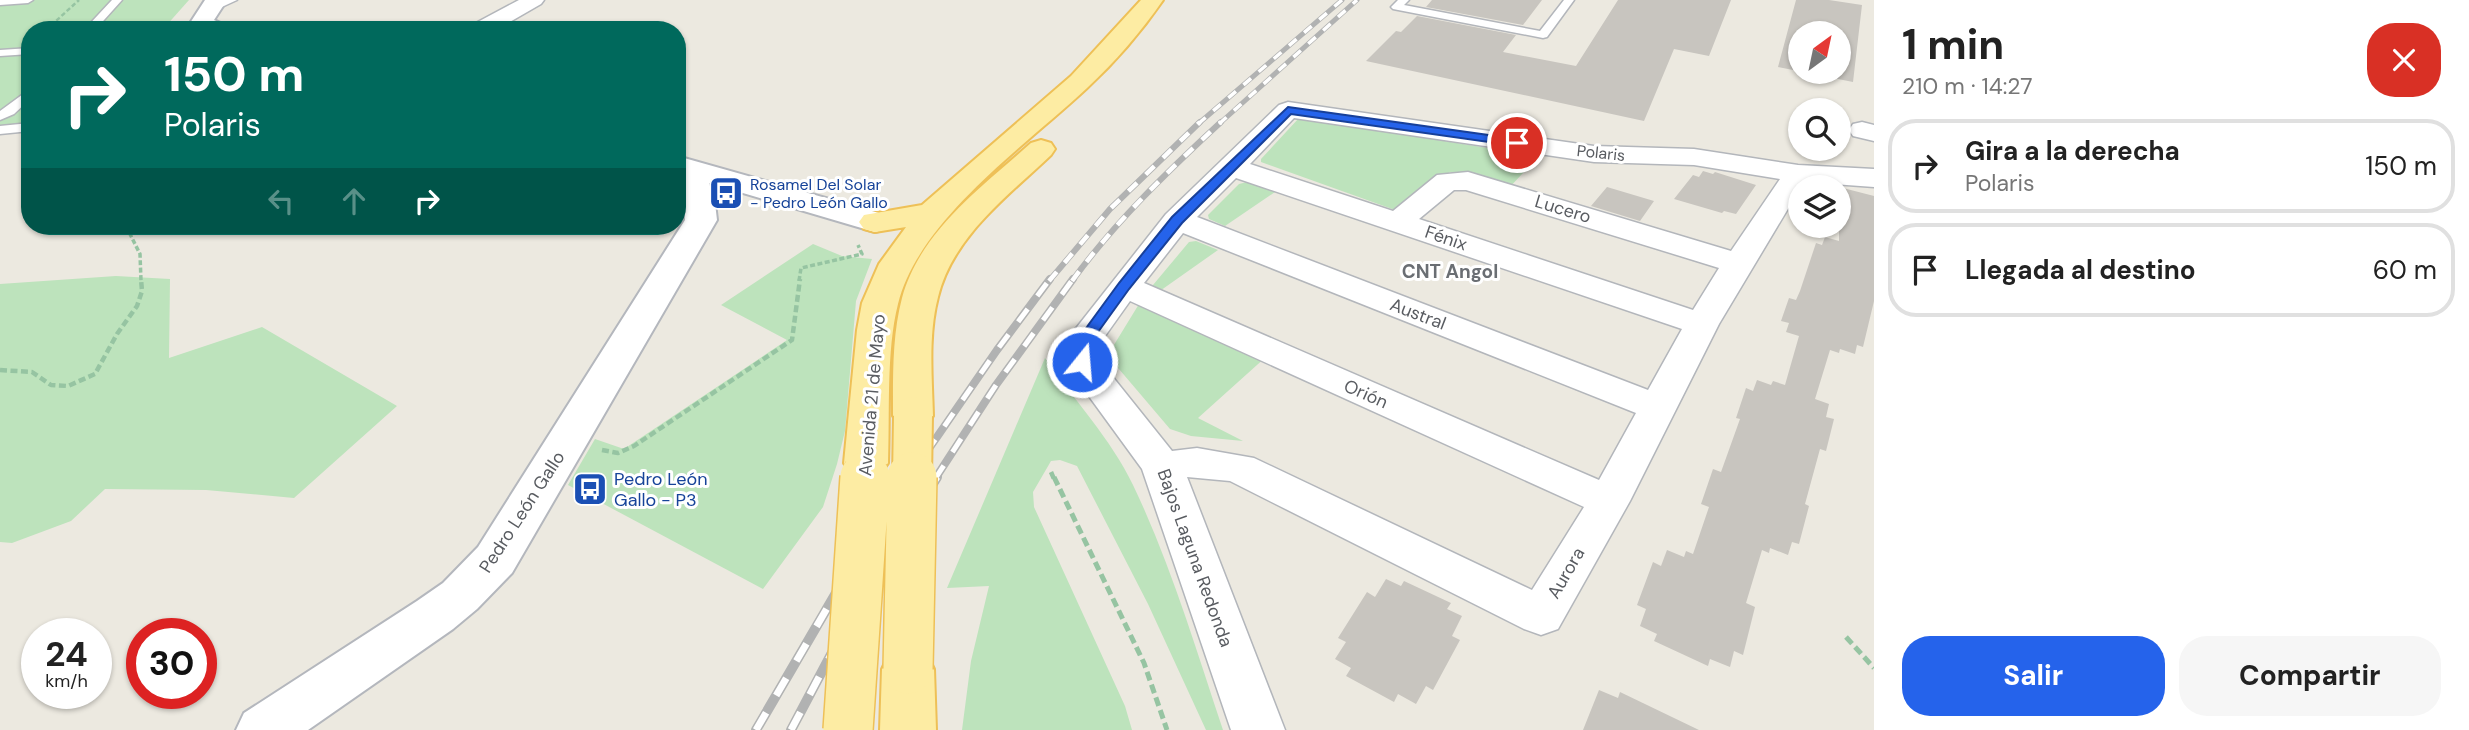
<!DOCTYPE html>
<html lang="es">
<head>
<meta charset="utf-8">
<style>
  :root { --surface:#fff; --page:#f6f6f6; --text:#222; --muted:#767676; --line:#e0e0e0; --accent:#2563eb }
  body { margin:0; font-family:"DM Sans",sans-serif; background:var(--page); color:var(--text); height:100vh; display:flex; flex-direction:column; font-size:26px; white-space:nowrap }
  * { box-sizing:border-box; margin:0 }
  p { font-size:23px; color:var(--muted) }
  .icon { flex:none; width:38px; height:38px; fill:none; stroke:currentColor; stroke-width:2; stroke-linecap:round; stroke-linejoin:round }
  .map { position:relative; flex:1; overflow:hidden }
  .side { display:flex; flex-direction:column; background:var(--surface); width:595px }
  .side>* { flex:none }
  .banner { position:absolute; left:21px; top:21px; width:665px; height:214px; border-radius:28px; box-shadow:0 2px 5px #0004; background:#00695c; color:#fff; overflow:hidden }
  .needle { width:46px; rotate:33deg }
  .buttons { position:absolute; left:1788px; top:21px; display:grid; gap:14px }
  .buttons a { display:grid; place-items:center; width:63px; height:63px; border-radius:50%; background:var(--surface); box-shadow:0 2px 5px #0004; font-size:35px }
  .speed { position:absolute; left:21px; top:618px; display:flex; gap:14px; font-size:35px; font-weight:700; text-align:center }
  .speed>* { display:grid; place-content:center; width:91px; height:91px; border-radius:50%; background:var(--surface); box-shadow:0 2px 5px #0004; line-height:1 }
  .speed small { font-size:18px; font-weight:400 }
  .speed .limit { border:10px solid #d22; background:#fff; color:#111 }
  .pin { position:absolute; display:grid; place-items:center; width:60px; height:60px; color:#fff; margin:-30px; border:4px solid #fff; border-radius:50%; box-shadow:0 2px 7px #0007 }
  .me { position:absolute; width:77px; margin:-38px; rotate:17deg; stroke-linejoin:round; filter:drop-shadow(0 0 5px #0008) }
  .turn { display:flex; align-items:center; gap:24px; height:147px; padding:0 28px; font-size:32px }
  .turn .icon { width:91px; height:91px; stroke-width:2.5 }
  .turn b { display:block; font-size:49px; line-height:60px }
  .lanes { display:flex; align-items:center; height:66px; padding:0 28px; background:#0003; justify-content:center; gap:35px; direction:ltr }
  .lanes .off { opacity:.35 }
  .round { display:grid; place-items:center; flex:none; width:74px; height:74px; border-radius:28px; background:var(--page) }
  .headline { display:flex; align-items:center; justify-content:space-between; height:119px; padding:0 28px }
  h1 { font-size:42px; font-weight:700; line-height:52px }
  .cta { display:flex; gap:14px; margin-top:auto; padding:14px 28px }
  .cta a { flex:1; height:80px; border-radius:28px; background:var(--accent); color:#fff; font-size:28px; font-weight:700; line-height:80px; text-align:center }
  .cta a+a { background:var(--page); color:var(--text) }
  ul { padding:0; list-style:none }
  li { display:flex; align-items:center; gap:21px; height:94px; margin:0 14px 10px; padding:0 14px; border:4px solid var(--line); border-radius:28px }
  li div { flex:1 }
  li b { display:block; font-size:26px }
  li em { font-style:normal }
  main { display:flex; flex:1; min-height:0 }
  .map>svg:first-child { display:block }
  .green { fill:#bde3bc }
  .building { fill:#c8c5bf; fill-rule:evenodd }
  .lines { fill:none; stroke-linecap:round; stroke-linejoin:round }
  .lane-casing { stroke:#b3b6bb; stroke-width:3 }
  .street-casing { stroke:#b3b6bb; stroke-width:3 }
  .secondary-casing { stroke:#b4b7bd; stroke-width:4 }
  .primary-casing { stroke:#eec057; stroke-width:4 }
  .path-far3 { stroke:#96c4a2; stroke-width:2.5; stroke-dasharray:4.5 2.5; stroke-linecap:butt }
  .path-far2 { stroke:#96c4a2; stroke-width:3.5; stroke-dasharray:5 2.5; stroke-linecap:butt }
  .path-far1 { stroke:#96c4a2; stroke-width:4.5; stroke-dasharray:7 3.5; stroke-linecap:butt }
  .path { stroke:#96c4a2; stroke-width:5; stroke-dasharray:9 4.5; stroke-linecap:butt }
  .lane { fill:#fff; fill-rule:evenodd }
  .street { fill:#fff; fill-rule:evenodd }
  .secondary { fill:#fff; fill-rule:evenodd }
  .primary { fill:#fdeca3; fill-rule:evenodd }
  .rail-far3-casing { stroke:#b1b2b2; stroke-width:5 }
  .rail-far2-casing { stroke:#b1b2b2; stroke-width:6 }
  .rail-far1-casing { stroke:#b1b2b2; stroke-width:8 }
  .rail-casing { stroke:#b1b2b2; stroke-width:10 }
  .rail-far3 { stroke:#fff; stroke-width:3.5; stroke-dasharray:10; stroke-linecap:butt }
  .rail-far2 { stroke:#fff; stroke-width:4.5; stroke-dasharray:12; stroke-linecap:butt }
  .rail-far1 { stroke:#fff; stroke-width:5; stroke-dasharray:16; stroke-linecap:butt }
  .rail { stroke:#fff; stroke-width:7; stroke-dasharray:20; stroke-linecap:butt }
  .primary-bridge-far1-casing { stroke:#eec057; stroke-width:42; stroke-linecap:butt }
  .primary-bridge-casing { stroke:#eec057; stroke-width:52; stroke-linecap:butt }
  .primary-bridge-far1 { stroke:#fdeca3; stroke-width:38 }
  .primary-bridge { stroke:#fdeca3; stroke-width:49 }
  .route { fill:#2563eb; stroke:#184099; stroke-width:2 }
  .labels { text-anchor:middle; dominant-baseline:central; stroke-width:6; stroke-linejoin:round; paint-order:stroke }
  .far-street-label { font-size:16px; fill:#595c61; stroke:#fff }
  .far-transit-label { font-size:16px; fill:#164399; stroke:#fff; text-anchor:start }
  .street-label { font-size:18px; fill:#595c61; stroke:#fff }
  .transit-label { font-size:18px; fill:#164399; stroke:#fff; text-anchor:start }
  .neighbourhood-label { font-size:19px; font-weight:bold; fill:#6a6e73; stroke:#fff }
</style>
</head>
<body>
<main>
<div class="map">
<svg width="1874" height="730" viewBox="0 0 1874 730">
  <rect width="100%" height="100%" fill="#ece9e0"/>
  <!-- green -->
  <path class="green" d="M0,0h189l-24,27 -14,3h-121v93l-30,3z
    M1299,118l240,38 -31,33 -58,-17 -49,38h-6l-134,-48v-3z
    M1247,182l28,10 -50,34 -16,-7 -1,-4 31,-31z
    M1196,241l22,9 -61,43 -5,-4 1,-4 36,-43z
    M813,244l29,12 30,3 -16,42 -11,130 -8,33 -14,43 -60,82 -195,-104 27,-46 29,10 163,-109 -66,-35z
    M116,276l54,3 -1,79 93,-31 135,79 -103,92 -88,-8 -101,-1 -34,32 -59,22 -12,-1v-258z
    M1139,304l128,52 -69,62 45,23 -52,-5 -21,-7 -57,-67 -4,-9z
    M1045,358c29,42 66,81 88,127 37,77 63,164 90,245h-17l-58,-126 -71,-138 -17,-6 -9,1 -18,31 1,15 91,199 7,24h-170l9,-69 18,-75 -42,2z"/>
  <!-- building -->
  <path class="building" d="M1432,0h110l-19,25 -97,-18z
    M1618,0h113l-22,56 -35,-7 -30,72 -278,-60 30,-30 5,1 16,-16 99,19 -13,17 73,14z
    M1796,0h33l33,5 -9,77 -75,-15zM1801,33h38v39h-38z
    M1703,171l10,3 2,-2 41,13 -20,29 -12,-3 -2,2 -48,-14 19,-24 6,2z
    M1607,187l47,14 -14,20 -49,-15z
    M1843,188l31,8v105l-11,46 -6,-2 -2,9 -15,-5 -1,4 -9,-3 -15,49 14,5 -3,13 8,2 -8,32 -6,-2 -15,55 4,2 -10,38 -7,-2 -4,13 -18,-7 -1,5 -7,-3 -16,53 9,4 -12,48 -9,-4 -4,16 -20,-8 -2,7 -54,-25 3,-7 -17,-8 6,-17 -9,-4 16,-43 8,4 6,-16 17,7 2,-6 7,3 16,-47 -8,-3 12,-35 8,3 19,-53 -4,-1 10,-30 7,3 4,-11 14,5 2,-4 12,4 14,-49 -13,-4 3,-9 -8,-2 8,-23 7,2 4,-9 16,-48 6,2 3,-8 14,4v-39z
    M1386,579l15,7 3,-5 47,22 -4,6 15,7 -10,20 8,4 -27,50 -7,-4 -10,18 -18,-10 -4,8 -48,-26 5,-8 -16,-9 11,-17 -8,-4 29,-46 8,5z
    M1599,690l19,8 2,-6 79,38h-116z"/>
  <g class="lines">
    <!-- lane casing -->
    <g class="lane-casing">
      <path id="lane" d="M0,0h33l-5,3 -28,2z
        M112,0h10l-27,30h-11z
        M223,0h14l-24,11 -9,-2z
        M1398,0h11l-5,5 136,26 24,-31h10l-27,37 -4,1 -150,-29 -2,-2z
        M30,48v6l-30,2v-6z
        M30,89v10l-16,15 -14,6v-9z
        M30,123v8l-30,3v-8z"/>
    </g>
    <!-- street casing -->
    <g class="street-casing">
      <path id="street" d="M519,0h25l-3,4 -45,26h-27l3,-5z
        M1288,102l306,44 100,3 104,16 76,4v18l-68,-5 -5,5 -82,137 -89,177 -72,128 -17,6 -17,-6 -294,-148 -43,-4 98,253h-54l-89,-261 -78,-107 -2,-16 104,-132 113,-109zM1294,118l300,44 100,3 86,14 -49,72 -263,-79 -31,3 -44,36 -143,-47zM1236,178l446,151 -34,61 -451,-173zM1454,190h12l253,78 -26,42 -274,-91zM1183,233l453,180 -37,67 -455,-197zM1130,301l454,206 -52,83 -278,-132 -57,-10 -25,3 -72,-90 -2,-15z
        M1862,122l12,3v16l-21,-5 -4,-6 4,-6z"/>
    </g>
    <!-- secondary casing -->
    <g class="secondary-casing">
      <path id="secondary" d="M205,0h22l-13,20 11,5 3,5 -35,-2 -3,-5z
        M677,156l209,59 5,7 -5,7 -11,3 -166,-49 6,20 2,17 -205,353 -35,36 -24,20 -145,101h-72l8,-17 173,-112 26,-18 35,-36 207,-327c-1,-22 -8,-41 -8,-64z"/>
    </g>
    <!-- primary casing -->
    <g class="primary-casing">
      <path id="primary" d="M1141,0h22c-22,32 -48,62 -76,88 -62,58 -169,133 -189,216 -12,47 -8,110 -10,159l-7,10 -15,5 -15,-5 -7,-10 13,-133 5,-27 17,-39 27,-37 -31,5 -11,-3 -5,-7 5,-7 58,-10 149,-129z
        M1041,140l10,3 4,6 -4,6c-43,41 -98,81 -113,142 -10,38 -6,80 -5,119l-6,9 -14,4 -14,-4 -6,-9c0,-39 -1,-80 9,-118 18,-67 80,-111 129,-155z
        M908,647l19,7 7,15 2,61h-56l2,-61 7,-15z"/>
    </g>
    <!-- path-far3 -->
    <path class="path-far3" d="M46,30l33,-30"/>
    <!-- path-far2 -->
    <path class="path-far2" d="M126,226l14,28 1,27
      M799,281l2,-13 61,-14 -4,-9"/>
    <!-- path-far1 -->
    <path class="path-far1" d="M0,370l32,2 19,13 17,1 27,-12 22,-40 20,-28 5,-15 -1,-12
      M602,450l16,3 16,-7 158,-106 8,-61
      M1051,472l3,7"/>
    <!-- path -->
    <path class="path" d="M1054,477l90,186 23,67
      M1846,637l28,31"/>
    <!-- lane -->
    <use href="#lane" class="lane"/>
    <!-- street -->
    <use href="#street" class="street"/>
    <!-- secondary -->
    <use href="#secondary" class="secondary"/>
    <!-- primary -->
    <use href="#primary" class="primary"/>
    <!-- rail-far3 casing -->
    <g class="rail-far3-casing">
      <path id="rail-far3" d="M1198,124l144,-124
        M1219,124l138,-124"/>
    </g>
    <!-- rail-far2 casing -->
    <g class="rail-far2-casing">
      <path id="rail-far2" d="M1049,281l61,-72 90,-87
        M1072,281c43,-59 96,-110 149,-159"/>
    </g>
    <!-- rail-far1 casing -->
    <g class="rail-far1-casing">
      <path id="rail-far1" d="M908,479l89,-129 53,-71
        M935,479l61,-94 77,-106"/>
    </g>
    <!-- rail casing -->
    <g class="rail-casing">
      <path id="rail" d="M756,730l80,-137 73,-116
        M791,730l62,-117 84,-136"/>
    </g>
    <!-- rail-far3 -->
    <use href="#rail-far3" class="rail-far3"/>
    <!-- rail-far2 -->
    <use href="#rail-far2" class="rail-far2"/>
    <!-- rail-far1 -->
    <use href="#rail-far1" class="rail-far1"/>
    <!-- rail -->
    <use href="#rail" class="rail"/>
    <!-- primary-bridge-far1 casing -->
    <g class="primary-bridge-far1-casing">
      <path id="primary-bridge-far1" d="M865,479l1,-16
        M912,479l1,-63"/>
    </g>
    <!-- primary-bridge casing -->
    <g class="primary-bridge-casing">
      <path id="primary-bridge" d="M908,669l4,-192
        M848,730l17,-253"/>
    </g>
    <!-- primary-bridge-far1 -->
    <use href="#primary-bridge-far1" class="primary-bridge-far1"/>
    <!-- primary-bridge -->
    <use href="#primary-bridge" class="primary-bridge"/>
  </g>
  <!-- route -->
  <path class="route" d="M1288,107l229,32 6,4 -6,3 -226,-32 -109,109 -53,66 -41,57 2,16 -3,4h-11l-3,-20 46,-63 53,-66z"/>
  <!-- icons -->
  <defs>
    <g id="bus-square" transform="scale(1.75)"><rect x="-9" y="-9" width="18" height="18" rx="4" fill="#1a4fb4" stroke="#fff"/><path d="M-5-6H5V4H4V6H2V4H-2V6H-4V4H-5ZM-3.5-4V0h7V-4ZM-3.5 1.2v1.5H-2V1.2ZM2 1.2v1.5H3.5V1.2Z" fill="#fff"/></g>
  </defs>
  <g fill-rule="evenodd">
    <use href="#bus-square" x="726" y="193"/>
    <use href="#bus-square" x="590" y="489"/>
  </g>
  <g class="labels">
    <!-- far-street labels -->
    <g class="far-street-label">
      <text transform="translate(1601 153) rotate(6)">Polaris</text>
    </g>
    <!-- far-transit labels -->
    <g class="far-transit-label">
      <text x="750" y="184">Rosamel Del Solar<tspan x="750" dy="18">- Pedro León Gallo</tspan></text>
    </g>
    <!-- street labels -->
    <g class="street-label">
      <text transform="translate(1563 209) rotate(17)">Lucero</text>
      <text transform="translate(1446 238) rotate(19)">Fénix</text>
      <text transform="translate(1418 314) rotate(21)">Austral</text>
      <text transform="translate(1366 394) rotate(24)">Orión</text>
      <text transform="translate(872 395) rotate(-85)">Avenida 21 de Mayo</text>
      <text transform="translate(522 512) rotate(-57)">Pedro León Gallo</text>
      <text transform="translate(1195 558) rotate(70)">Bajos Laguna Redonda</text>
      <text transform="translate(1566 573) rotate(-60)">Aurora</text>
    </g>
    <!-- transit labels -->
    <g class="transit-label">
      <text x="614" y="479">Pedro León<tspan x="614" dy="21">Gallo - P3</tspan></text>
    </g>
    <!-- neighbourhood labels -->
    <g class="neighbourhood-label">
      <text x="1450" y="271">CNT Angol</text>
    </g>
  </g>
</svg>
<div class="buttons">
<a><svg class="needle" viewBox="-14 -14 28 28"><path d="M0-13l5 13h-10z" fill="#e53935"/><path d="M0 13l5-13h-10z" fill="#767676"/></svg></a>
<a><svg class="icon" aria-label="search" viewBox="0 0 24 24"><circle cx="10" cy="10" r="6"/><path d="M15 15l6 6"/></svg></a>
<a><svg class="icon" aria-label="layers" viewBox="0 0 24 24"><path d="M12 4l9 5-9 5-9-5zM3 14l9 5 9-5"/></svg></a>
</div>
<div class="speed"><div>24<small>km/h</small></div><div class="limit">30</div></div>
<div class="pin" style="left:1517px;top:143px;background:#d93025"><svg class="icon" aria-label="arrive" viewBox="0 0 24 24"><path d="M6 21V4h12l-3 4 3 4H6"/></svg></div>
<svg class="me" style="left:1082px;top:362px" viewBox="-20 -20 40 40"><circle r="17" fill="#2563eb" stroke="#fff" stroke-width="3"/><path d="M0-11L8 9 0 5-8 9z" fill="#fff"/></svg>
<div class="banner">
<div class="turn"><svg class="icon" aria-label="right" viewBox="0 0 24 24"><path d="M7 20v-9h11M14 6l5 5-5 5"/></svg><div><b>150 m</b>Polaris</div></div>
<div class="lanes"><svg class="icon off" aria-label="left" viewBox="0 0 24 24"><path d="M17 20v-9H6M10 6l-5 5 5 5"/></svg><svg class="icon off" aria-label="ahead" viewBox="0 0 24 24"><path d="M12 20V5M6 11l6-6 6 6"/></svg><svg class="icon" aria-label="right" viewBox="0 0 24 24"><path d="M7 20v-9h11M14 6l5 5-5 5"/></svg></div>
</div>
</div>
<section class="side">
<div class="headline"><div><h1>1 min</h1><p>210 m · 14:27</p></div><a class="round" style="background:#d93025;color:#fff"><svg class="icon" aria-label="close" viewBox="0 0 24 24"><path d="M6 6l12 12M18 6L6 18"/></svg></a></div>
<ul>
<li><svg class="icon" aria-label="right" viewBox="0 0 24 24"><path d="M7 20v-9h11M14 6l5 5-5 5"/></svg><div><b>Gira a la derecha</b><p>Polaris</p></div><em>150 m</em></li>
<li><svg class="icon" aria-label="arrive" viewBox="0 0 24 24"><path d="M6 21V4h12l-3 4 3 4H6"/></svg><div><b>Llegada al destino</b></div><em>60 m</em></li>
</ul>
<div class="cta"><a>Salir</a><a>Compartir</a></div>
</section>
</main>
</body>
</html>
